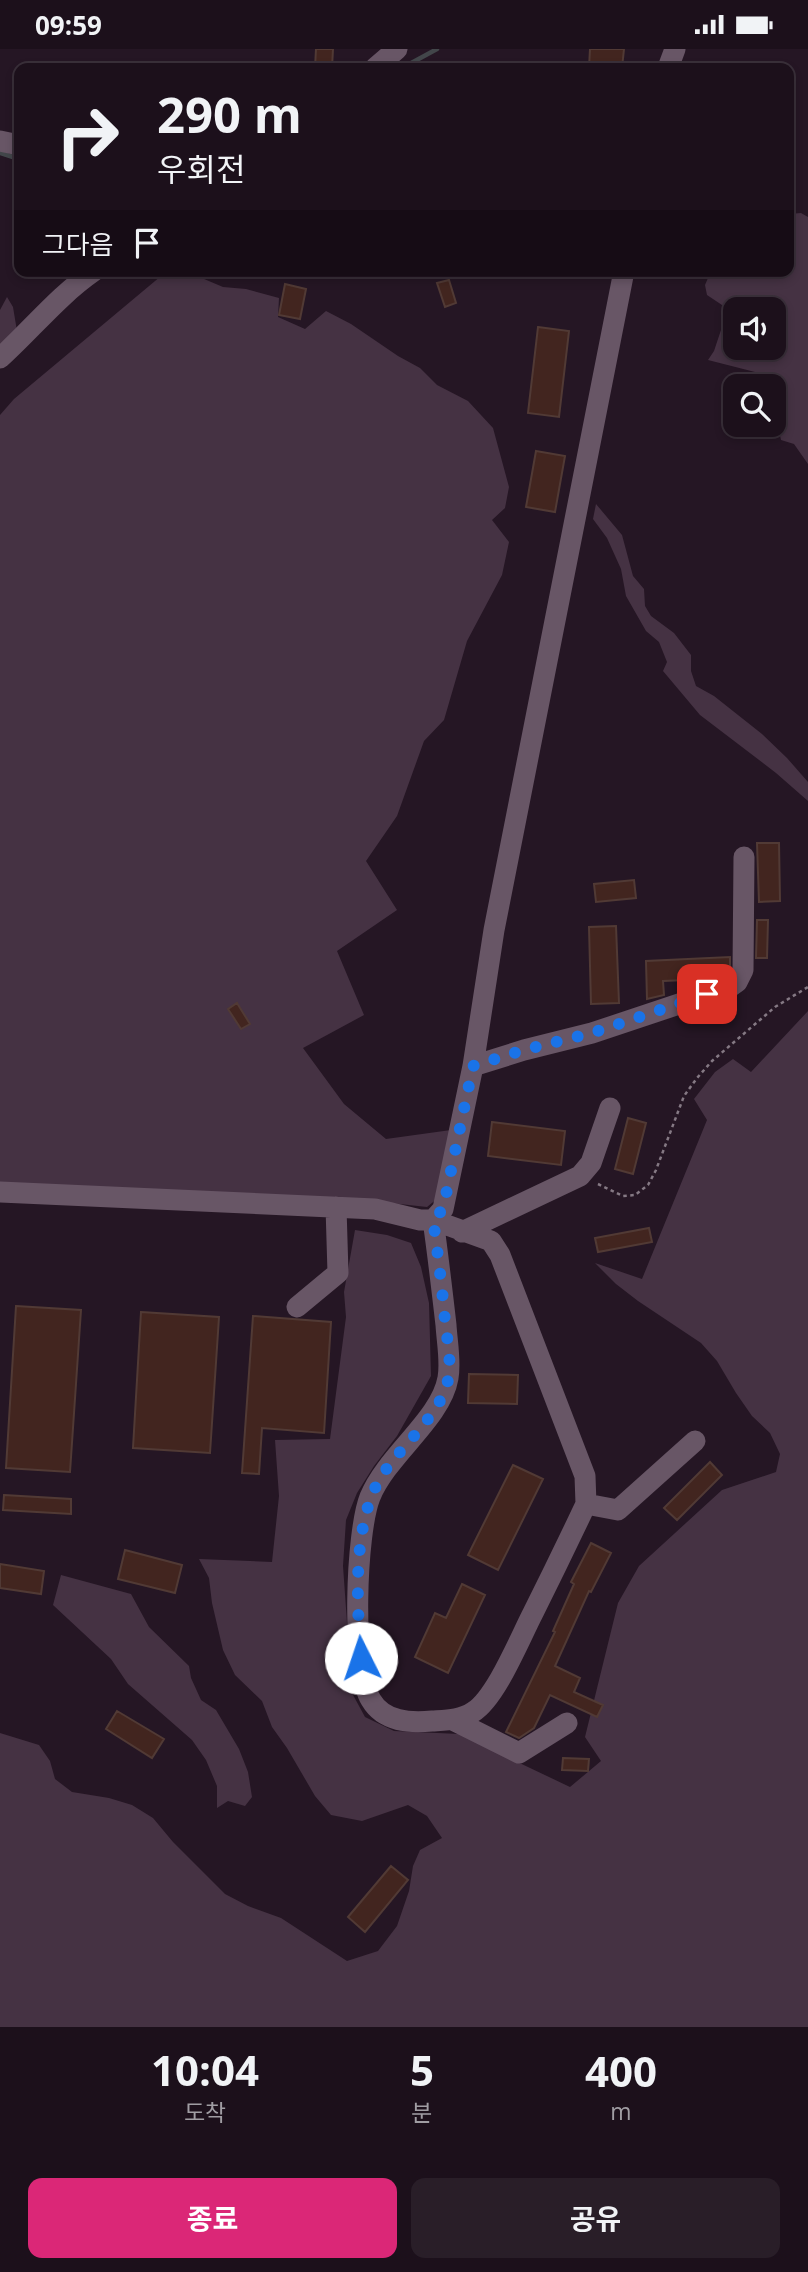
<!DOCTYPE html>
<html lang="ko">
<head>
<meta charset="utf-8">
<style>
  :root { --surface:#1c101b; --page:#291e28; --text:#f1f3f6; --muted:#a09da3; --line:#3a303a; --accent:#db2777 }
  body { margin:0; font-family:"Open Sans","Noto Sans KR",sans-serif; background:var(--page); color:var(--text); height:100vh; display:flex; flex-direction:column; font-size:26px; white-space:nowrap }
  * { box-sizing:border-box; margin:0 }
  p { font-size:23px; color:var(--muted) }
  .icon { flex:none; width:38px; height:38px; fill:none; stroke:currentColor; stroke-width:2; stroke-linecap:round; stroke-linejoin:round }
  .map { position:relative; height:1978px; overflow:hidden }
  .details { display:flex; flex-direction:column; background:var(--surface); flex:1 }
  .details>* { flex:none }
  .hud { position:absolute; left:14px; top:14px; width:780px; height:214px; border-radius:14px; box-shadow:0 4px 10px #0003,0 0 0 2px var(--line); background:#1c101b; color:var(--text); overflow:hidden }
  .buttons { position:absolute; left:723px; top:248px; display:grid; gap:14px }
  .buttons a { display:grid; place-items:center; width:63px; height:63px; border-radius:14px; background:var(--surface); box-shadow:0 4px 10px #0003,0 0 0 2px var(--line); font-size:35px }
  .pin { position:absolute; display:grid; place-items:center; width:60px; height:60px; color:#fff; margin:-30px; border-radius:14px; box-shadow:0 4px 10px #0006 }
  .me { position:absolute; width:77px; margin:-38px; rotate:356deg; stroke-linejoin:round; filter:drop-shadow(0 0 5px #0008) }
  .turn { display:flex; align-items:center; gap:24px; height:147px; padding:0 28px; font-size:32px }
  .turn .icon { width:91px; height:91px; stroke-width:2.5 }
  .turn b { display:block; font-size:49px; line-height:60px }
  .then { display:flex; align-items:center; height:66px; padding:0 28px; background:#0003; gap:14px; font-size:26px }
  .eta { display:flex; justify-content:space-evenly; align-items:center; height:119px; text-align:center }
  .eta b { font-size:42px; font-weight:700; line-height:49px }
  .primary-button { display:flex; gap:14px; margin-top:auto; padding:14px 28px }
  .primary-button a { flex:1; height:80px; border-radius:14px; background:var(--accent); color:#fff; font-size:28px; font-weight:700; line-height:80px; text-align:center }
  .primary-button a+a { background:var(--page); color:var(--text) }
  .status { display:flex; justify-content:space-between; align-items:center; height:49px; padding:0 35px; background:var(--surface); direction:ltr }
  .status svg { height:19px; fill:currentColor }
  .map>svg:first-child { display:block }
  .green { fill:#453243; fill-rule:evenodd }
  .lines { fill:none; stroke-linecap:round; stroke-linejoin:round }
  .stream { stroke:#42464a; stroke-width:4.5 }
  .building { fill:#42251f; stroke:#513a35; stroke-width:2 }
  .path { stroke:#857984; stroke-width:2.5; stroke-dasharray:3.5 3.5; stroke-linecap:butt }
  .minor { stroke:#685666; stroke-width:21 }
  .route { stroke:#1a73e8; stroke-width:12; stroke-dasharray:0 21.6 }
</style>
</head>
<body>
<div class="status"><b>09:59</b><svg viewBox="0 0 49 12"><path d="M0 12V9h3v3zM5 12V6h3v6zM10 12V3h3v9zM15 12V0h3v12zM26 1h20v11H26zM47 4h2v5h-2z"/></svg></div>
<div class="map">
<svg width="808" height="1978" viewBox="0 0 808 1978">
  <rect width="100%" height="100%" fill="#251624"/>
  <!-- green -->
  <path class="green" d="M801,164l7,4v247l-14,-20 -13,-4 -7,-33v-20h-10l-9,-15 -47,-12 6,-9 12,-36 -4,-10 -15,-10 -2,-10 6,-14h78v-57zM735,261h39v38h-39z
    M167,222h23l7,5 26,11 23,2 33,9 -1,19 27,12 21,-18 25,13 47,32 22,12 17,17 31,16 25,27 16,59 -4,21 -13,12 17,22 -7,33 -35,66 -23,79 -20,21 -27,75 -31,45 31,49 -60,41 27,64 -61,33 41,56 42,35 65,-9 -13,68 -11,9 -55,-6 -372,-14v-772l14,-16z
    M7,248l6,10 4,24 -17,17v-38z
    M596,455l26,31 11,41 11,13 1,17 6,10 23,17 17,22v16l5,15 18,10 48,38 25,24 21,24v19l-32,-28 -76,-58 -37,-44 4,-9 -8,-20 -13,-11 -20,-35 -5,-27 -14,-31 -14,-19z
    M808,962v1016h-808v-294l39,12 11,16 5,18 17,13 37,6 23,7 21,13 20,24 52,52 23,12 33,12 66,43 31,-10 19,-25 12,-35 4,-25 7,-16 22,-12 -15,-22 -19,-11 -46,16 -31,-6 -16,-19 -28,-48 -15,-21 -10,-26 -27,-26 -12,-25 -11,-47 -3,-25 -10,-19 73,3 7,-66 -4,-56 55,-1 16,-122 -2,-25 11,-62 32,5 24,8 10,24 8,36 2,73 -34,60 -23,30 -17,27 -11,27 -3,46 9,127 13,24 29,14 65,3 111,53 31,-26 -16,-24 33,-134 21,-37 83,-76 54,-18 4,-18 -10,-21 -18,-17 -16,-23 -19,-32 -16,-18 -63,-42 -22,-17 -21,-21 47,16 65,-159 -13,-21 21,-27 18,-13 18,13z
    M61,1526l70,19 18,33 40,39 2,12 10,22 15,10 23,39 9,23 4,25 -7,9 -17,-5 -11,7v-22l-11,-26 -14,-20 -64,-56 -17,-25 -58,-54z"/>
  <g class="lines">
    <!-- stream -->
    <path class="stream" d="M402,19l35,-19
      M0,104l19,6"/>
  </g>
  <!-- building -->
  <path class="building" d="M316,0h17l-1,19h-17z
    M590,0h34l-2,19h-33z
    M449,231l7,23 -11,4 -8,-24z
    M285,235l21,5 -6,30 -21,-4z
    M538,278l31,4 -10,86 -31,-4z
    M536,402l29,5 -10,56 -29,-5z
    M757,794h22l1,58 -21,1z
    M634,831l2,18 -40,4 -2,-18z
    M757,871h11l-1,38h-11z
    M616,877l3,77 -28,1 -2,-77z
    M730,908v10l-6,8 -13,4 -48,2 1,14 -17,4 -1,-38z
    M237,954l13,21 -9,5 -13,-20z
    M628,1069l18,5 -13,51 -18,-5z
    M492,1073l73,9 -4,34 -73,-9z
    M649,1179l3,14 -54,10 -3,-14z
    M16,1257l65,4 -11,162 -64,-4z
    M141,1263l78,5 -9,136 -77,-5z
    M253,1267l78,6 -7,111 -62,-5 -3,46 -17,-1z
    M469,1325l49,1 -1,29 -49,-1z
    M710,1413l12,13 -45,45 -13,-12z
    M513,1416l30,14 -45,91 -30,-15z
    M4,1446l67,4v15l-68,-4z
    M591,1494l20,10 -20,39 -2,-1 -34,75 25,12 -6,14 29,13 -6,12 -47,-22 -16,33 -15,10 -13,-6 49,-100 -2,-1 21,-47 -3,-2z
    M125,1501l57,15 -7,28 -57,-14z
    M0,1515l44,7 -3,23 -41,-6z
    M462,1535l23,11 -37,78 -33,-16 20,-44 11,5z
    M117,1662l47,28 -12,19 -46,-29z
    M563,1709l26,1 -1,12 -26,-1z
    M391,1817l17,14 -43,52 -17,-15z"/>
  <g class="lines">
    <!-- path -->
    <path class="path" d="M598,1135l25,12 12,-1 13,-10 8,-15 28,-74 13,-18 15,-17 63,-54 33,-20"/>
    <!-- minor -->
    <path class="minor" d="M375,19l22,-19
      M668,19l7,-19
      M0,92l19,4
      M0,309c32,-29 58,-62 94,-87
      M473,1017l51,-16 68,-17 138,-46 7,-5 6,-12 1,-113
      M0,1143l375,17 45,11h13l58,21 9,14 85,221 1,28c-17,36 -35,73 -53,109 -13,25 -37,85 -60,99 -12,8 -27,8 -41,9 -22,2 -48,1 -61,-21 -20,-32 -15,-168 -1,-203 17,-42 71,-78 78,-119 3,-16 -1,-36 -2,-53 -4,-35 -8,-70 -13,-105l10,-11 30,-143 21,-136 130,-659
      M462,1183l118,-56 11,-13 19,-55
      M297,1258l41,-34 -2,-66
      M586,1455l32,6 77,-69
      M453,1671l66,33 48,-30"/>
  </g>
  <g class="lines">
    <!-- route -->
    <path class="route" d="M361,1609c-4,-55 -10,-140 24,-187 20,-29 55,-56 63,-91 4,-19 -1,-41 -3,-59 -3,-34 -7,-67 -12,-101l10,-11 30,-143 51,-16 68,-17 115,-39"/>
  </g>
</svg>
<div class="buttons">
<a><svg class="icon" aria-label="sound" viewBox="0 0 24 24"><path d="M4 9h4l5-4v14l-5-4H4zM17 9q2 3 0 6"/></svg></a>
<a><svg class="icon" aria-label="search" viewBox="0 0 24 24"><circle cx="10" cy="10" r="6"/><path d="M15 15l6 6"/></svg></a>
</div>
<div class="pin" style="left:707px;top:945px;background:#d93025"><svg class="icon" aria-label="arrive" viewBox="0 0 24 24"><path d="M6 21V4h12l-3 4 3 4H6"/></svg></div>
<svg class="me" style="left:361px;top:1609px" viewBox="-20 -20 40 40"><circle r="19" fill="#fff"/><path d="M0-13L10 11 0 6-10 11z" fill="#1a73e8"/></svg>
<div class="hud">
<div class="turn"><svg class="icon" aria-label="right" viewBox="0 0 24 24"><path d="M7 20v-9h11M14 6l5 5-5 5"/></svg><div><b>290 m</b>우회전</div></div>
<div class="then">그다음<svg class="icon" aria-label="arrive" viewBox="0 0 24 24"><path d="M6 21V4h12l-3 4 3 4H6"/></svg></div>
</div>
</div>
<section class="details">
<div class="eta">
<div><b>10:04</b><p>도착</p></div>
<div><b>5</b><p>분</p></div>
<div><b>400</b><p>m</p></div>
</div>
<div class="primary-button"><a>종료</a><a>공유</a></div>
</section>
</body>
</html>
